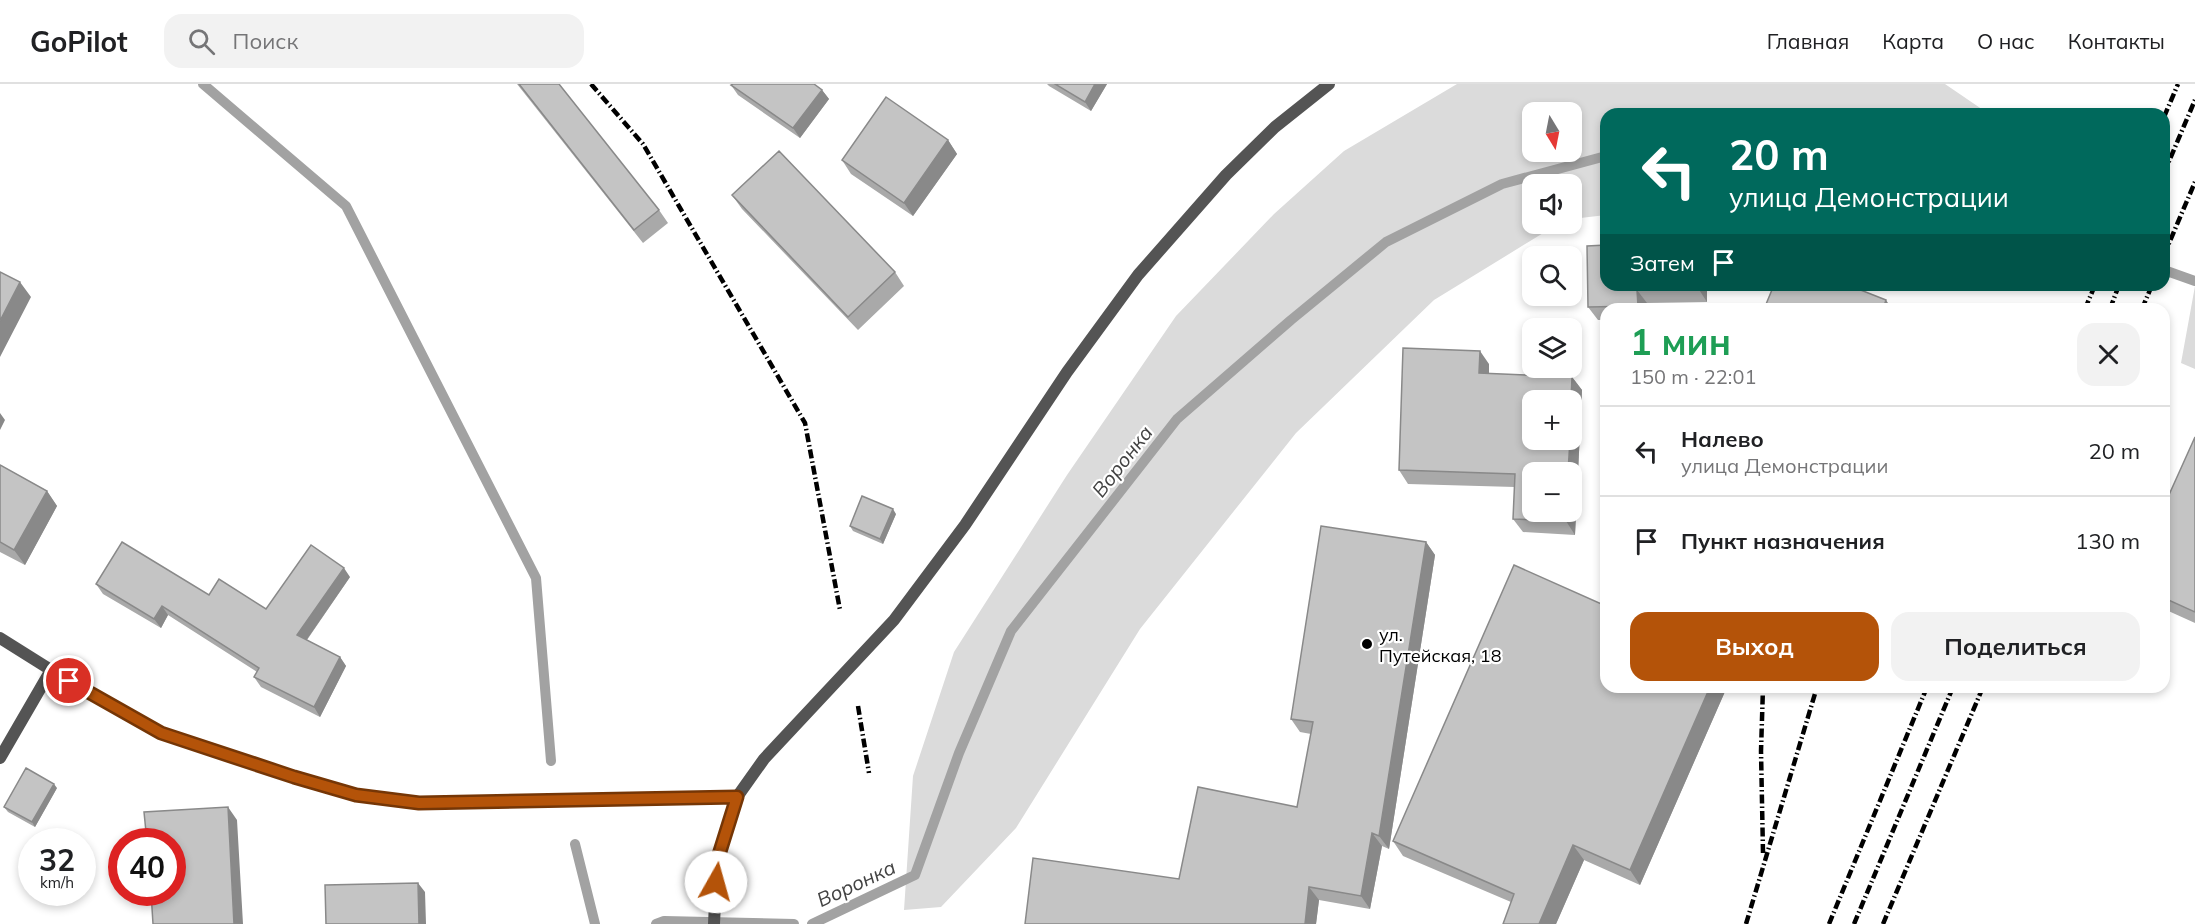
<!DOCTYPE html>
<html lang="ru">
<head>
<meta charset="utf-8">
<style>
  :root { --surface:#fff; --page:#f2f2f2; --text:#202124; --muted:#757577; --line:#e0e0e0; --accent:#b45309 }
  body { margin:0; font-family:Mulish,sans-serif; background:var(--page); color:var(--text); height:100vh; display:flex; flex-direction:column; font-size:22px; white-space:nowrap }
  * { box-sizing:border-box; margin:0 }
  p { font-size:20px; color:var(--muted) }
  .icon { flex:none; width:33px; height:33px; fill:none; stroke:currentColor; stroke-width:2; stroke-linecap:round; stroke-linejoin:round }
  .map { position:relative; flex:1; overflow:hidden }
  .drawer { position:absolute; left:1600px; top:219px; width:570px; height:390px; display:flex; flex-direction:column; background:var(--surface); border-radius:18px; box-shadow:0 3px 9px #0003 }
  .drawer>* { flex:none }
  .hud { position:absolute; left:1600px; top:24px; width:570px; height:183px; border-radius:18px; box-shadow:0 3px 9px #0003; background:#00695c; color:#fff; overflow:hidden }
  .needle { width:39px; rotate:170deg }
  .controls { position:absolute; left:1522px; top:18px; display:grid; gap:12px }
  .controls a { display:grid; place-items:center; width:60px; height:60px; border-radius:12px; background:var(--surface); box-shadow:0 3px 9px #0003; font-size:30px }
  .speed { position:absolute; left:18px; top:744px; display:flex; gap:12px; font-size:30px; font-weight:700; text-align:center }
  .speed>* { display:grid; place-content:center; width:78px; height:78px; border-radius:50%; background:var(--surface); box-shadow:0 3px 9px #0003; line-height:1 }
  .speed small { font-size:15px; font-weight:400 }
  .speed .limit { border:9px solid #d22; background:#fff; color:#111 }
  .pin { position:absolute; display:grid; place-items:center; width:51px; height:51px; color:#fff; margin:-26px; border:3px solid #fff; border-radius:50%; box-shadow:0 2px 6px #0007 }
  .me { position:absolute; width:66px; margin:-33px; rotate:7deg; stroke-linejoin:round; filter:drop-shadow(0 0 4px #0008) }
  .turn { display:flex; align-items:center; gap:21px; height:126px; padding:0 30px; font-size:27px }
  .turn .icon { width:78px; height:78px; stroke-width:2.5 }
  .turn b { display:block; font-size:42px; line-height:51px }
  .then { display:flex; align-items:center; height:57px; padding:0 30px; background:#0003; gap:12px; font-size:22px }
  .round { display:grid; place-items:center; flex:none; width:63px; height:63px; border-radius:18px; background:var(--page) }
  .summary { display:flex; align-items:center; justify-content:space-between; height:102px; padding:0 30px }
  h1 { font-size:36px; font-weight:700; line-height:45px; color:#1e9e55 }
  .primary-button { display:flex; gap:12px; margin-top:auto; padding:12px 30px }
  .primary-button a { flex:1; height:69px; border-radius:18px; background:var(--accent); color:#fff; font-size:24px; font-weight:700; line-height:69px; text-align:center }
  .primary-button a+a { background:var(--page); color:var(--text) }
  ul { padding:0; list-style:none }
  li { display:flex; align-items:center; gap:18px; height:90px; padding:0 30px; border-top:2px solid var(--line) }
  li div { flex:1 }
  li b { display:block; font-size:22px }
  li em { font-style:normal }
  header { display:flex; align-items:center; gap:36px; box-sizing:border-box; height:84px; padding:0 30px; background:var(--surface); border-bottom:2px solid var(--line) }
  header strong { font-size:28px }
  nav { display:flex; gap:33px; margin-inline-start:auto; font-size:21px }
  .search { width:420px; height:54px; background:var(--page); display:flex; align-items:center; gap:15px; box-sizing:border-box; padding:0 21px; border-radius:18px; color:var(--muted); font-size:22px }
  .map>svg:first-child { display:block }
  .green { fill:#dbdbdb; fill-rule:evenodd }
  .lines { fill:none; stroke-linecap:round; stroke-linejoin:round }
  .stream { stroke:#a2a2a2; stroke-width:10 }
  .minor { stroke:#545454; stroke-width:12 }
  .tertiary { stroke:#545454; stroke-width:12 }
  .rail { stroke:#000; stroke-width:4.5; stroke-dasharray:9 3 1.5 3; stroke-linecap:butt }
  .wall { fill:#a9a9a9 }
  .shaded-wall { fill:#898989 }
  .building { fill:#c4c4c4; stroke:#898989; stroke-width:1.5 }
  .route-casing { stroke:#753606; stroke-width:15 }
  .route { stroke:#b45309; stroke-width:10 }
  .poi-dot { fill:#000; stroke:#fff; stroke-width:2 }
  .labels { text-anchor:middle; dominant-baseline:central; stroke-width:4.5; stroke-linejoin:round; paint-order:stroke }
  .poi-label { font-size:18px; fill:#000; stroke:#fff; text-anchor:start }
  .water-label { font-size:20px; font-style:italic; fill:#434343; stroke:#fff }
</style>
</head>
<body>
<header>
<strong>GoPilot</strong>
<div class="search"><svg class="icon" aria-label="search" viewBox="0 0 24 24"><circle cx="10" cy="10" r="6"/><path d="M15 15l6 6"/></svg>Поиск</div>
<nav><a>Главная</a><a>Карта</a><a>О нас</a><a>Контакты</a></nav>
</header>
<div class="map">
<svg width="2195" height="840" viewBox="0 0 2195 840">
  <rect width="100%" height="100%" fill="#fff"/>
  <!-- green -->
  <path class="green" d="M1457,0h488l44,30h-383v101l-34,4v-35h-39v40h25l-124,76 -138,133 -156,196 -124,199 -75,79 -37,3 9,-134 41,-124 113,-177 109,-159 98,-102 70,-63zM1533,28h39v40h-39z
    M2195,202v83l-14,-6z"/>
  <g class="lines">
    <!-- stream -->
    <path class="stream" d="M203,0l143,122 190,372 15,183
      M2164,186l31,11
      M575,760l20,80
      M656,840l8,-3 130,3
      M812,840l103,-49 44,-122 52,-122 166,-212 114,-99 95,-78 116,-58 104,-28"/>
    <!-- minor -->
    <path class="minor" d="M0,554l51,32 110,63 133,44 62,18 63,8 318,-6
      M0,674l51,-88"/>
    <!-- tertiary -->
    <path class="tertiary" d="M714,840l3,-63 20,-64 27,-38 130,-139 71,-95 102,-153 71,-97 88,-100 49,-48 54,-43"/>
    <!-- rail -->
    <path class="rail" d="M591,0l52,60 162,279 35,187
      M2164,33l14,-33
      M2164,89l31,-73
      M2164,171l31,-73
      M2085,225l10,-24
      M2110,225l9,-24
      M2142,225l10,-24
      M858,622l11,67
      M1763,769l-2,-102 2,-64
      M1746,840l71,-237
      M1829,840l98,-237
      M1854,840l99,-237
      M1883,840l100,-237"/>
  </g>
  <!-- wall -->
  <path class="wall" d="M517,0h42l100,126 9,13 -25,20z
    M1047,0h60l-16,27 -42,-25z
    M731,1l91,5 7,9 -29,39 -62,-43z
    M948,56l9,14 -44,62 -62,-42 -9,-14z
    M732,111l163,77 9,14 -46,44 -116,-121z
    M1606,201h101v17l-60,1v6h-41v11h-8l-10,-13z
    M1489,280v10l83,3 10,13 -7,145 -52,-3 -10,-13 2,-32 -107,-3 -9,-14z
    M2195,353v186l-31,-14v-103z
    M0,381l47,26 10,15 -32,59 -25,-13z
    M896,430l-13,30 -30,-13 -3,-5z
    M1426,458l9,13 -46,294 -7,-3 -12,63 -51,-9 -3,24h-291l154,-45 118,-72 14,-73 -11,-2 -9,-13z
    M350,493l-43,63 33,17 6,9 -26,51 -59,-30 -7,-10 3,-5 -89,-57 -7,13 -58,-34 -7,-10 113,11 57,14z
    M1606,603h121l-87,198 -56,-25 -28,64h-53l8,-22 -108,-46 -10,-15z
    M57,704l-22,39 -27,-15 -4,-5z"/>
  <!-- shaded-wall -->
  <path class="shaded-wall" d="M1095,0h12l-16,27 -6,-9z
    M822,6l7,9 -29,39 -7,-10z
    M948,56l9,14 -44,62 -9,-13z
    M20,198l11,15 -31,60v-36z
    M1698,201h9v17l-9,-14z
    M1637,206l10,13v6h-7l-2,-3z
    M1886,216l6,9h-9z
    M1480,267l9,13v23l-10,-14z
    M1572,293l10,13 -7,145 -9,-14 1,-9h5v-40h-4l2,-32h2v-40h-1z
    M0,329l5,7 -5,10z
    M47,407l10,15 -32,59 -11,-15z
    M893,425l3,5 -13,30 -3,-5z
    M1426,458l9,13 -46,294 -10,-13z
    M344,484l6,9 -47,68 -6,-10z
    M162,522l6,9 -7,13 -7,-9z
    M340,573l6,9 -26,51 -6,-10z
    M1710,603h17l-87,198 -10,-15z
    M54,700l3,4 -22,39 -3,-5z
    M228,723l9,13 6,104h-9z
    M1372,749l10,13 -12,63 -9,-13z
    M1573,761l11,15 -28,64h-17z
    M418,799l7,9 1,32h-7z
    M1309,803l10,13 -3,24h-11z"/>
  <!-- building -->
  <path class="building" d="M519,0h40l100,126 -25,20z
    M733,0h81l8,6 -29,38 -62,-43z
    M1055,0h40l-10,18z
    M886,13l62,43 -44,63 -62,-43z
    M779,67l116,121 -47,45 -116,-122z
    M1606,161v40h92v3l-61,2 1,16 -50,1 -1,-61z
    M0,188l20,10 -20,39z
    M1774,201h74l38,15 -3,9h-119z
    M1403,264l77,3 -1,22 93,4 -1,23h-38v40h37l-2,32h-35v40h34l-1,9 -53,-2 2,-45 -116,-4z
    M2195,353v175l-31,-14v-92z
    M0,381l47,26 -33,59 -14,-8z
    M862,412l31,13 -13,30 -30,-13z
    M1321,442l105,16 -47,294 -7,-3 -11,63 -52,-9 -4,37h-280l8,-66 146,21 19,-92 99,20 16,-85 -22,-3z
    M122,458l87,53 10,-16 47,30 45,-64 33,23 -47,67 43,22 -26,50 -60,-30 5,-9 -97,-62 -8,13 -58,-35z
    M1514,481l92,41v81h104l-80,183 -57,-25 -34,79h-36l11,-30 -121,-53z
    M26,684l28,16 -22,38 -28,-15z
    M228,723l6,117h-81l-2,-32h21v-50h-25l-3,-30z
    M418,799l1,41h-93l-1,-39z"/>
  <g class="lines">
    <!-- route casing -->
    <g class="route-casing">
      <path id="route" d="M69,597l92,52 133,44 62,18 63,8 318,-6 -20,64 -1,21"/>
    </g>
    <!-- route -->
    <use href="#route" class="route"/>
  </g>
  <!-- markers -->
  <circle class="poi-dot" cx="1367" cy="560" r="6"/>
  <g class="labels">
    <!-- poi labels -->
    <g class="poi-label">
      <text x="1379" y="550">ул.<tspan x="1379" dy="21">Путейская, 18</tspan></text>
    </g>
    <!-- water labels -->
    <g class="water-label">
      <text transform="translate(1122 377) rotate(-52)">Воронка</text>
      <text transform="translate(856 799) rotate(-25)">Воронка</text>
    </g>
  </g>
</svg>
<div class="controls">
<a><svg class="needle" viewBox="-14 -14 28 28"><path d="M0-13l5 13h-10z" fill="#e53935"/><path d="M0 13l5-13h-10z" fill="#757577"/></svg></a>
<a><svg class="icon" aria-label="sound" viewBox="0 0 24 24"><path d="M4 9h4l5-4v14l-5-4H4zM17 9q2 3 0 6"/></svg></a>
<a><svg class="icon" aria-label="search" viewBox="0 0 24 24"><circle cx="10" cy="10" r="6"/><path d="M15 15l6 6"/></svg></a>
<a><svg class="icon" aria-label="layers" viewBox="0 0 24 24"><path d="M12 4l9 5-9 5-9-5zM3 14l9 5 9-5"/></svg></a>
<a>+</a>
<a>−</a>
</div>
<div class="speed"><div>32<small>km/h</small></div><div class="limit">40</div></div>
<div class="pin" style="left:69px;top:597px;background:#d93025"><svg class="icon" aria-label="arrive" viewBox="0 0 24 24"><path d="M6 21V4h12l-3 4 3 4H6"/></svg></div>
<svg class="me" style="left:716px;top:798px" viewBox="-20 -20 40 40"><circle r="19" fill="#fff"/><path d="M0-13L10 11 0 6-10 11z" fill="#b45309"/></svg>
<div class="hud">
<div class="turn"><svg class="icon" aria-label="left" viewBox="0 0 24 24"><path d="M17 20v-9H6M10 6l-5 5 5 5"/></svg><div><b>20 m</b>улица Демонстрации</div></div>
<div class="then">Затем<svg class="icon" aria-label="arrive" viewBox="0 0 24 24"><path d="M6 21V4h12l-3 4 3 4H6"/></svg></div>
</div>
<section class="drawer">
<div class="summary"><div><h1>1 мин</h1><p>150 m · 22:01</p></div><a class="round"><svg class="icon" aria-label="close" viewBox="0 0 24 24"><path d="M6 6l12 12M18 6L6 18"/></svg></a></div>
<ul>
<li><svg class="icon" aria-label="left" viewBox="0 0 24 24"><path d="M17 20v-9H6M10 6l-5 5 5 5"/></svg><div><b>Налево</b><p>улица Демонстрации</p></div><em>20 m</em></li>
<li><svg class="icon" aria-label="arrive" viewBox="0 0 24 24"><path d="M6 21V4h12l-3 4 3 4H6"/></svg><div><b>Пункт назначения</b></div><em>130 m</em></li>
</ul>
<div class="primary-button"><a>Выход</a><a>Поделиться</a></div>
</section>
</div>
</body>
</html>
